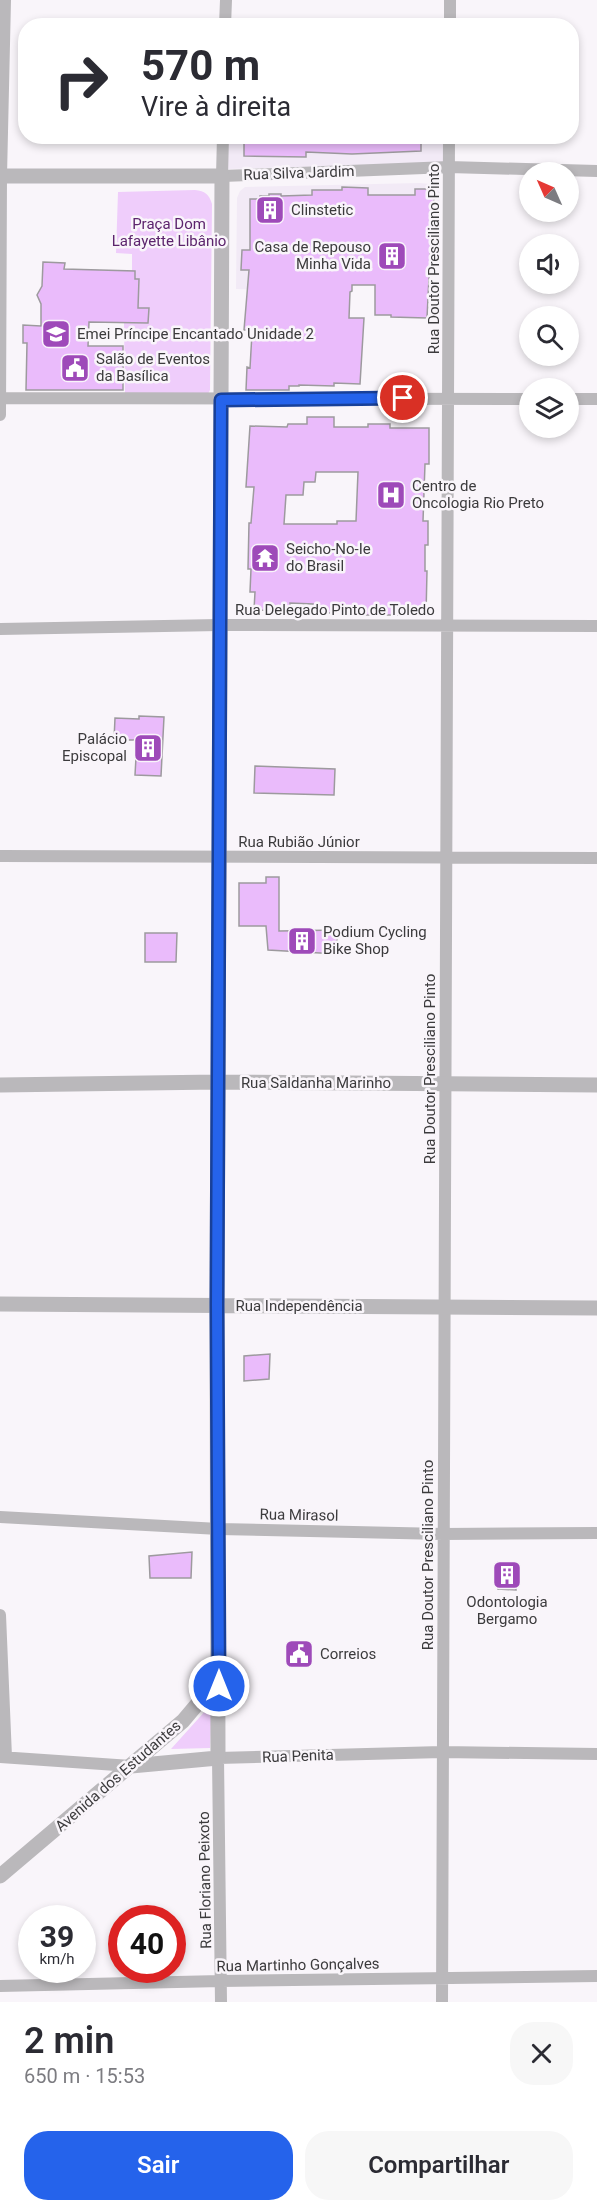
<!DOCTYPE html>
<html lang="pt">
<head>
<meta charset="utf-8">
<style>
  :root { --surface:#fff; --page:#f7f7f7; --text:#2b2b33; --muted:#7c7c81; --accent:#2563eb }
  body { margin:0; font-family:Roboto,sans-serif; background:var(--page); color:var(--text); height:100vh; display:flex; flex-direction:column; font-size:22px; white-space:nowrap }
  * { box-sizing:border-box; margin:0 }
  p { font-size:20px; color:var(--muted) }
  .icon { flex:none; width:33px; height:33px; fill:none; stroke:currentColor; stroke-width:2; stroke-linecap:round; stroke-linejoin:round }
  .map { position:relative; height:2002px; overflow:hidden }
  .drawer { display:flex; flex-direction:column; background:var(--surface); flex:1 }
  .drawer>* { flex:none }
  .banner { position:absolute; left:18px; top:18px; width:561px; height:126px; border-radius:24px; box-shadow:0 3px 9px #0003; background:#fff; color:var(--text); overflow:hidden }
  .needle { width:39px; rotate:315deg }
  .controls { position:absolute; left:519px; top:162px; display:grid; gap:12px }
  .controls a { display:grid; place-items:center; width:60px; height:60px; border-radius:50%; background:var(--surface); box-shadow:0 3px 9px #0003; font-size:30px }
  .speed { position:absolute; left:18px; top:1905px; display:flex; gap:12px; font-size:30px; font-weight:700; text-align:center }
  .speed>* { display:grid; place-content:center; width:78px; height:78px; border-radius:50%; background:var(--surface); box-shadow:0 3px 9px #0003; line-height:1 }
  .speed small { font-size:15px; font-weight:400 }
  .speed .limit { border:9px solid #d22; background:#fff; color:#111 }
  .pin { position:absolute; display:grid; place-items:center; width:51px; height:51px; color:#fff; margin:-26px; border:3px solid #fff; border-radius:50%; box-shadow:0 2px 6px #0007 }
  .me { position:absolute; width:66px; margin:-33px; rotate:0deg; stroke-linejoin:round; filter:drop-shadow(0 0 4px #0008) }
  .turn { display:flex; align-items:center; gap:21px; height:126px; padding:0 24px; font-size:27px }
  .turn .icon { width:78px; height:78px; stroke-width:2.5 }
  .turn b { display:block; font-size:42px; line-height:51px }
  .round { display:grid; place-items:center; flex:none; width:63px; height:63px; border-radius:24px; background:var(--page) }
  .summary { display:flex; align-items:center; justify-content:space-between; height:102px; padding:0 24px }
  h1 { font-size:36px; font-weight:600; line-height:45px }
  .cta { display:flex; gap:12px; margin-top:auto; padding:12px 24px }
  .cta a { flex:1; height:69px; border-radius:24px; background:var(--accent); color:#fff; font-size:24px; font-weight:600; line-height:69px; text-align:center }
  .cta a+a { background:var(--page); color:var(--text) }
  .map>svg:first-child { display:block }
  .built { fill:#f2eaf6 }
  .green { fill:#efcdfb }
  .building { fill:#eabbfb; stroke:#9d9a9e; stroke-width:1.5; fill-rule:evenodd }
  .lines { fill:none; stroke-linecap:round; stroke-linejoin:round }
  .minor { stroke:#bab8bb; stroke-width:12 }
  .tertiary { stroke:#bab8bb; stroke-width:15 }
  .route-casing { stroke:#184099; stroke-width:15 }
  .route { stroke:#2563eb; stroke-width:10 }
  .labels { text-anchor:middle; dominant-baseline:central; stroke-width:5; stroke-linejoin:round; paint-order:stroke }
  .street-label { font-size:15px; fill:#3c3b3d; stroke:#f9f5fa }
  .poi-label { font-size:15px; fill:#3c3b3d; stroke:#f9f5fa; text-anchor:start }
  .park-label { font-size:15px; fill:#5c246d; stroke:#f9f5fa }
</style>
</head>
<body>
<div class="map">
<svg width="597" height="2002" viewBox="0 0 597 2002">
  <rect width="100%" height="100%" fill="#f9f5fa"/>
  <!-- built -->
  <path class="built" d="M227,137h218v26l-218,6z
    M419,183l11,1 6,3 4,6 -3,43 -29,2 -135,52 -37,-1 1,-91 3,-7 5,-4z"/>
  <!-- green -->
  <path class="green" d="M195,190c10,1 14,4 17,14l-2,186 -2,4 -83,-1 -1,-70h24l-10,-15 1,-28 -4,-1 -3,-8v-17l-16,-1 2,-61z
    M212,1701l-2,47 -39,1 36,-40z"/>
  <!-- building -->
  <path class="building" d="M244,136h177v15l-69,3 -46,-2v5l-62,-1z
    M342,187l26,1v7h47v-6h15l4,4v45h-3l-4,80 -36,-1v-2h-16v-30h-23v6l-2,1 -1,26h15l-4,66 -26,-1v3l-35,-1v1h-10v4h-43l1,-23 3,1 2,-35h-4v-3h-4l5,-60h-8l1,-20h8v-51h10v-3h9v-2h12v2l31,-1v-5h30z
    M43,262l22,1 -1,6 71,2v8h4l-1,29h11l-1,15 -59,-1 -1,24h35v44h-97l1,-47h-4v-18l18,1v-22l-4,-9 5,-9z
    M307,417h27v10h34v-3h22v4h39v36h-4l-2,57h5v24h-3v26h2l-1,44h-64v-3l-29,-1v2l-21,-1 1,-8 -23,-1v8l-36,-1 1,-18h-5l1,-23h-3l1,-46h2l3,-36h-8l4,-61 37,1 1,-3h19zM316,472h42l-2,49h-19v3h-53l2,-29h17l1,-13h11z
    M139,716l25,1 -3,59 -26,-1 2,-35h-23l1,-22 24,1z
    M255,766l80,3 -1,26 -80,-2z
    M266,877h13v54l58,-1v24l-69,-4 -2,-24h-27v-43h27z
    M145,933h32l-1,29h-31z
    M270,1354l-1,25 -25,2v-25z
    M192,1552l-1,26h-41l-1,-22z
    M498,1562h16l2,28 -18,-1z"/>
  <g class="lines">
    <!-- minor -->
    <path class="minor" d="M225,26l1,-26
      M450,26v-26
      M223,136l-1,40 227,-9 148,4
      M0,398l530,1
      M568,399h29
      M0,415l1,-239 4,-176
      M0,629l219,-4 378,1
      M0,856l597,2
      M0,1517l219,12 224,5 154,-1
      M0,1615l6,142
      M0,1757l131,9
      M0,1986l221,-5 376,-5
      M221,2002l-3,-244 224,-6 155,2
      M442,2002l7,-1866"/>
    <!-- tertiary -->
    <path class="tertiary" d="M0,176h222l-5,1129 1,453 -87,8
      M0,1085l218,-3 379,3
      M0,1304l597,4
      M0,1876l183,-155 16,-19 18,-37"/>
  </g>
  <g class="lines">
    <!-- route casing -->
    <g class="route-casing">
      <path id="route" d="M219,1686l-2,-381 4,-905 182,-2"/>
    </g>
    <!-- route -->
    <use href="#route" class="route"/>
  </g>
  <!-- icons -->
  <defs>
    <g id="building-square" transform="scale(1.5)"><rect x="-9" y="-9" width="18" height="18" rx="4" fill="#9e4ab9" stroke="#f9f5fa"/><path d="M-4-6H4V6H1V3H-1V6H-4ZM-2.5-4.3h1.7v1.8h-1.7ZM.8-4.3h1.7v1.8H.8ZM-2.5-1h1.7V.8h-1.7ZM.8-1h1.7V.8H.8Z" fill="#fff"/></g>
    <g id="school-square" transform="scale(1.5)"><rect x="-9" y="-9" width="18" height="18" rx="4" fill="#9e4ab9" stroke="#f9f5fa"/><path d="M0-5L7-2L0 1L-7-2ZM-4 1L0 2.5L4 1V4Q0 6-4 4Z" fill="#fff"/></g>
    <g id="civic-square" transform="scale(1.5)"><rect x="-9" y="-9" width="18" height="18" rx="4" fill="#9e4ab9" stroke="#f9f5fa"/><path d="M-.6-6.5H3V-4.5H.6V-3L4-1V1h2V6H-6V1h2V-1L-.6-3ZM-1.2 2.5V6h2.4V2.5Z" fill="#fff"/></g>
    <g id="hospital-square" transform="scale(1.5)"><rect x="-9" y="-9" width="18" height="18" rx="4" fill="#9e4ab9" stroke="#f9f5fa"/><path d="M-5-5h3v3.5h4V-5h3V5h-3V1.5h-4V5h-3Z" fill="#fff"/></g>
    <g id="temple-square" transform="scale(1.5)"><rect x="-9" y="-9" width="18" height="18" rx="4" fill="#9e4ab9" stroke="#f9f5fa"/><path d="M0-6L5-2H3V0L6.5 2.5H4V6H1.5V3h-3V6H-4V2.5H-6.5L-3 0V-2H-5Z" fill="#fff"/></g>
  </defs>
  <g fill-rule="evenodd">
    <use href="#building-square" x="270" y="210"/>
    <use href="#building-square" x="392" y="256"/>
    <use href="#school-square" x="56" y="334"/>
    <use href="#civic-square" x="75" y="368"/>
    <use href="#hospital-square" x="391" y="495"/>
    <use href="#temple-square" x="265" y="558"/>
    <use href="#building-square" x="148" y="748"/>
    <use href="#building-square" x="302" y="941"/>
    <use href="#building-square" x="507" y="1575"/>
    <use href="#civic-square" x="299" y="1654"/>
  </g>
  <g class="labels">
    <!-- street labels -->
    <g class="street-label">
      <text transform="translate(299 173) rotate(-2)">Rua Silva Jardim</text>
      <text transform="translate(434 259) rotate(-90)">Rua Doutor Presciliano Pinto</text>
      <text x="335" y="610">Rua Delegado Pinto de Toledo</text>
      <text x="299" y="842">Rua Rubião Júnior</text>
      <text transform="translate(430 1069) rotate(-90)">Rua Doutor Presciliano Pinto</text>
      <text x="316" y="1083">Rua Saldanha Marinho</text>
      <text x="299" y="1306">Rua Independência</text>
      <text transform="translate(299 1515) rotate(1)">Rua Mirasol</text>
      <text transform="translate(428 1555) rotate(-90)">Rua Doutor Presciliano Pinto</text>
      <text transform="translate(298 1756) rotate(-2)">Rua Penita</text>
      <text transform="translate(118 1776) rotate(-41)">Avenida dos Estudantes</text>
      <text transform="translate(205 1880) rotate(-91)">Rua Floriano Peixoto</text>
      <text transform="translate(298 1965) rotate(-1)">Rua Martinho Gonçalves</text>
    </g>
    <!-- poi labels -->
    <g class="poi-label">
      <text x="291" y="210">Clinstetic</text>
      <text x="371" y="247" text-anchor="end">Casa de Repouso<tspan x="371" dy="17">Minha Vida</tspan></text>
      <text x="77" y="334">Emei Príncipe Encantado Unidade 2</text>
      <text x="96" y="359">Salão de Eventos<tspan x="96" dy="17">da Basílica</tspan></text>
      <text x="412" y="486">Centro de<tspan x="412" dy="17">Oncologia Rio Preto</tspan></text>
      <text x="286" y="549">Seicho-No-Ie<tspan x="286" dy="17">do Brasil</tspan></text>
      <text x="127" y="739" text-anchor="end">Palácio<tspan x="127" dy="17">Episcopal</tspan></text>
      <text x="323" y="932">Podium Cycling<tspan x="323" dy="17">Bike Shop</tspan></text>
      <text x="507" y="1602" text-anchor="middle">Odontologia<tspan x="507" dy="17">Bergamo</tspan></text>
      <text x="320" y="1654">Correios</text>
    </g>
    <!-- park labels -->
    <g class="park-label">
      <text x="169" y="224">Praça Dom<tspan x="169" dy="17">Lafayette Libânio</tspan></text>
    </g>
  </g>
</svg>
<div class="controls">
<a><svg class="needle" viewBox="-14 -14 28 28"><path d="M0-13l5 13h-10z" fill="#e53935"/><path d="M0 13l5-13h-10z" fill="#7c7c81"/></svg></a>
<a><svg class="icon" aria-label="sound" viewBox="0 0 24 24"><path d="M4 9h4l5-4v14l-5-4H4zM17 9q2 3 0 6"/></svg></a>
<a><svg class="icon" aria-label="search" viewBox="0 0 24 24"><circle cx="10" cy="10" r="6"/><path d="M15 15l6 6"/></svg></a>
<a><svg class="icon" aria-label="layers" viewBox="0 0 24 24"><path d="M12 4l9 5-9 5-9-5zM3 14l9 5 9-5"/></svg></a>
</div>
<div class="speed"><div>39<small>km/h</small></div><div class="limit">40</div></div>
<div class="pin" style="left:403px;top:398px;background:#d93025"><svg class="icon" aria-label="arrive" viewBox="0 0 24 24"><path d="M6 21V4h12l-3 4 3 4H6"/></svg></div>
<svg class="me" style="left:219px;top:1686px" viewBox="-20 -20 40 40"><circle r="17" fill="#2563eb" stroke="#fff" stroke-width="3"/><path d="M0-11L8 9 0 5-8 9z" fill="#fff"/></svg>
<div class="banner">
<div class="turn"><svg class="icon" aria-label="right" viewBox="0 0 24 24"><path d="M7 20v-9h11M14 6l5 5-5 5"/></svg><div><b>570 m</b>Vire à direita</div></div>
</div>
</div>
<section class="drawer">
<div class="summary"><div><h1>2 min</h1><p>650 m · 15:53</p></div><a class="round"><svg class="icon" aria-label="close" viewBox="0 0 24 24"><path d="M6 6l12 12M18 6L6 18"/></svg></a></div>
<div class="cta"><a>Sair</a><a>Compartilhar</a></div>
</section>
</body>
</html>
